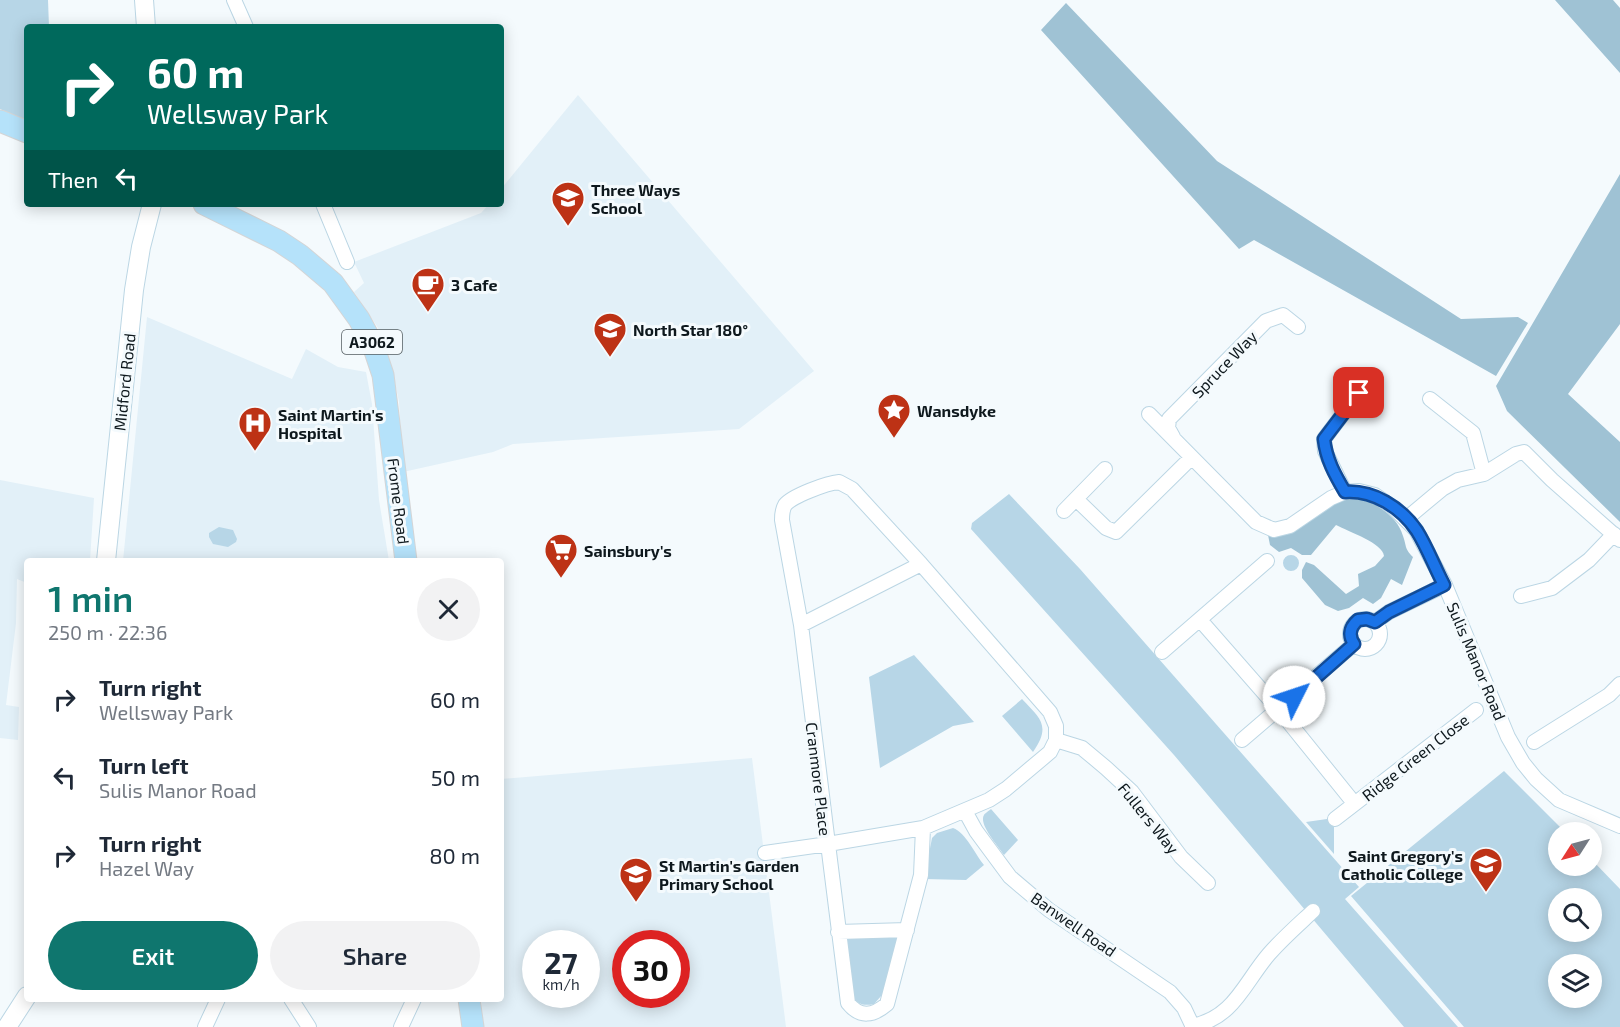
<!DOCTYPE html>
<html lang="en">
<head>
<meta charset="utf-8">
<style>
  :root { --surface:#fff; --page:#f2f2f3; --text:#1f2937; --muted:#747a83; --accent:#0f766e }
  body { margin:0; font-family:"Exo 2",sans-serif; background:var(--page); color:var(--text); height:100vh; display:flex; flex-direction:column; font-size:22px; white-space:nowrap }
  * { box-sizing:border-box; margin:0 }
  p { font-size:20px; color:var(--muted) }
  .icon { flex:none; width:33px; height:33px; fill:none; stroke:currentColor; stroke-width:2; stroke-linecap:round; stroke-linejoin:round }
  .map { position:relative; flex:1; overflow:hidden }
  .details { position:absolute; left:24px; top:558px; width:480px; height:444px; display:flex; flex-direction:column; background:var(--surface); border-radius:6px; box-shadow:0 3px 15px #0003 }
  .details>* { flex:none }
  .top-card { position:absolute; left:24px; top:24px; width:480px; height:183px; border-radius:6px; box-shadow:0 3px 15px #0003; background:#00695c; color:#fff; overflow:hidden }
  .needle { width:39px; rotate:234deg }
  .tools { position:absolute; left:1548px; top:822px; display:grid; gap:12px }
  .tools a { display:grid; place-items:center; width:54px; height:54px; border-radius:50%; background:var(--surface); box-shadow:0 3px 15px #0003; font-size:30px }
  .speed { position:absolute; left:522px; top:930px; display:flex; gap:12px; font-size:30px; font-weight:700; text-align:center }
  .speed>* { display:grid; place-content:center; width:78px; height:78px; border-radius:50%; background:var(--surface); box-shadow:0 3px 15px #0003; line-height:1 }
  .speed small { font-size:15px; font-weight:400 }
  .speed .limit { border:9px solid #d22; background:#fff; color:#111 }
  .pin { position:absolute; display:grid; place-items:center; width:51px; height:51px; color:#fff; margin:-26px; border-radius:12px; box-shadow:0 3px 9px #0006 }
  .me { position:absolute; width:66px; margin:-33px; rotate:49deg; stroke-linejoin:round; filter:drop-shadow(0 0 4px #0008) }
  .turn { display:flex; align-items:center; gap:21px; height:126px; padding:0 24px; font-size:27px }
  .turn .icon { width:78px; height:78px; stroke-width:2.5 }
  .turn b { display:block; font-size:42px; line-height:51px }
  .then { display:flex; align-items:center; height:57px; padding:0 24px; background:#0003; gap:12px; font-size:22px }
  .round { display:grid; place-items:center; flex:none; width:63px; height:63px; border-radius:32px; background:var(--page) }
  .headline { display:flex; align-items:center; justify-content:space-between; height:102px; padding:0 24px }
  h1 { font-size:36px; font-weight:600; line-height:45px; color:var(--accent) }
  .primary-button { display:flex; gap:12px; margin-top:auto; padding:12px 24px }
  .primary-button a { flex:1; height:69px; border-radius:36px; background:var(--accent); color:#fff; font-size:24px; font-weight:600; line-height:69px; text-align:center }
  .primary-button a+a { background:var(--page); color:var(--text) }
  ul { padding:0; list-style:none }
  li { display:flex; align-items:center; gap:18px; height:78px; padding:0 24px }
  li div { flex:1 }
  li b { display:block; font-size:22px }
  li em { font-style:normal }
  .map>svg:first-child { display:block }
  .built { fill:#e2f0f8; fill-rule:evenodd }
  .green { fill:#b7d6e7; fill-rule:evenodd }
  .forest { fill:#9fc2d4 }
  .lines { fill:none; stroke-linecap:round; stroke-linejoin:round }
  .minor-casing { stroke:#bbd6e4; stroke-width:16 }
  .secondary-casing { stroke:#bbd6e4; stroke-width:20 }
  .primary-casing { stroke:#d4d5d6; stroke-width:23 }
  .minor { stroke:#fff; stroke-width:14 }
  .secondary { stroke:#fff; stroke-width:18 }
  .primary { stroke:#b5e2fa; stroke-width:21 }
  .route-casing { stroke:#114b97; stroke-width:15 }
  .route { stroke:#1a73e8; stroke-width:10 }
  .labels { text-anchor:middle; dominant-baseline:central; stroke-width:6; stroke-linejoin:round; paint-order:stroke }
  .shield { fill:#f4fafd; stroke:#535c60; stroke-width:1.5 }
  .shield-label { font-size:15px; font-weight:bold; fill:#0e181d }
  .poi-label { font-size:16px; font-weight:bold; fill:#0e181d; stroke:#f4fafd; text-anchor:start }
  .street-label { font-size:16px; fill:#0e181d; stroke:#f4fafd }
</style>
</head>
<body>
<div class="map">
<svg width="1620" height="1027" viewBox="0 0 1620 1027">
  <rect width="100%" height="100%" fill="#f4fafd"/>
  <!-- built -->
  <path class="built" d="M578,95l236,276 -75,58 -226,15 -20,8 -90,20 -4,-70 -7,-34 -14,-40 -24,-36 10,-9 -10,-21 127,-49 8,-9h12v-15z
    M147,317l145,62 14,-30 32,18 28,5 6,32 7,96 10,61h-266z
    M0,480l94,18 -4,63h-63v22l-10,-4 -1,44 -10,82 13,2 -1,33 -18,-2z
    M752,758l34,269h-302l-3,-28h20v-220zM536,944h50v50h-50zM626,944h50v50h-50z"/>
  <!-- green -->
  <path class="green" d="M0,0h48l1,27h-22v94l-27,-12z
    M1009,494l71,75 279,318 -14,12 113,128h-54l-230,-272 -203,-226 1,-6z
    M219,527l14,3 4,9 -1,3 -8,5 -15,-3 -4,-7v-4z
    M1283 563a8 8 0 1 1 16 0a8 8 0 1 1-16 0Z
    M914,655l60,67 -21,4 -73,42 -11,-91z
    M1022,699c19,20 29,27 11,53l-31,-36z
    M1504,771l61,61h-7v34h34v-6l28,29v138h-156l-113,-131zM1558,898h34v34h-34zM1558,964h34v34h-34z
    M991,809l27,31 -14,15c-5,-8 -26,-31 -20,-40 0,-1 6,-5 7,-6z
    M1327,819l7,8v27l-28,-32z
    M953,828c13,5 22,26 31,37l-18,15 -42,-1 8,-41 5,-5z
    M844,936h57l-19,59 -8,9c-10,2 -15,1 -23,-8z"/>
  <!-- forest -->
  <path class="forest" d="M1555,0h58l7,8v65z
    M1066,3l151,158 244,158 57,-2 10,6 -32,53 -242,-136 -15,9 -198,-219z
    M1620,174v150l-52,70 52,48v80l-113,-111 -11,-25z
    M1354,495c20,7 43,20 49,41 4,11 1,12 10,21l-11,28 -11,-6 -10,19 -8,6 -10,-6 -14,10 -11,3 -13,-6 -23,-27v-8l4,-8 8,3 32,29 13,-8 -1,-12 17,-8 9,-10c-1,-13 -35,-24 -48,-31l-25,30h-9l-11,-7 -12,4 -9,-7 -2,-10 7,-1 11,1 14,-7 27,-22z"/>
  <g class="lines">
    <!-- minor casing -->
    <g class="minor-casing">
      <path id="minor" d="M234,0l12,27
        M323,204l24,58
        M1430,399l43,34 11,41
        M1149,414l107,108 18,8 16,-4 41,-28 14,-6 14,-1 16,4 19,13 22,22 29,55 63,152 15,26 13,16 23,21 61,26
        M1173,437l-5,-9 1,-9 97,-98 17,-6 15,12
        M839,482l13,7 69,75 129,148 6,14v14l-6,12 -44,37 -17,11 -66,28 -95,16 -27,-219 -19,-105c0,-5 0,-10 3,-15 7,-9 42,-22 54,-23z
        M1345,492l-20,-41 -1,-12 35,-46
        M1076,499l30,29 10,4 75,-74
        M1064,511l41,-42
        M1406,519l36,-30 16,-9 26,-6 32,-20 8,-2 28,28 68,60
        M1521,596l31,-8 37,-28 25,-26
        M1350 634a15 15 0 1 1 30 0a15 15 0 1 1-30 0Z
        M1201,621l78,89 75,93
        M1375,622l14,-10 56,-27
        M801,625l120,-61
        M1162,652l105,-91
        M1056,740l26,8 24,20 26,24 49,65 27,26
        M1242,740l112,-96
        M1534,742l75,-47 11,-11
        M965,811l11,20 34,46 39,33 121,82 14,16 9,19
        M1335,819l141,-109
        M765,853l63,-9 20,159c12,15 25,13 39,1l34,-129 2,-47
        M838,932l69,-2
        M291,999l18,28
        M1192,1026c42,-8 52,-43 77,-72 13,-15 29,-29 44,-43
        M205,1027l13,-28
        M401,1027l13,-28"/>
    </g>
    <!-- secondary casing -->
    <g class="secondary-casing">
      <path id="secondary" d="M144,0l2,27
        M106,561l28,-271 7,-43 11,-43
        M7,1027l20,-31"/>
    </g>
    <!-- primary casing -->
    <g class="primary-casing">
      <path id="primary" d="M0,121l27,11
        M204,204l75,37 21,14 33,28 26,36 14,26 10,30 23,186
        M469,999l4,28"/>
    </g>
    <!-- minor -->
    <use href="#minor" class="minor"/>
    <!-- secondary -->
    <use href="#secondary" class="secondary"/>
    <!-- primary -->
    <use href="#primary" class="primary"/>
  </g>
  <g class="lines">
    <!-- route casing -->
    <g class="route-casing">
      <path id="route" d="M1294,697l60,-53c-6,-9 -4,-17 4,-24l9,-1 8,3 14,-10 55,-27c-9,-17 -17,-38 -27,-54 -16,-24 -44,-41 -72,-39 -10,-17 -19,-33 -21,-53l35,-46"/>
    </g>
    <!-- route -->
    <use href="#route" class="route"/>
  </g>
  <!-- icons -->
  <defs>
    <g id="school-pin" transform="scale(1.725)"><path d="M0 17L-7.5 6A9.5 9.5 0 1 1 7.5 6Z" fill="#bd3215" stroke="#f4fafd"/><path d="M0-5L7-2L0 1L-7-2ZM-4 1L0 2.5L4 1V4Q0 6-4 4Z" fill="#fff"/></g>
    <g id="cafe-pin" transform="scale(1.725)"><path d="M0 17L-7.5 6A9.5 9.5 0 1 1 7.5 6Z" fill="#bd3215" stroke="#f4fafd"/><path d="M-5.5-4.5H6V0H3Q3 3.5 0 3.5H-2.5Q-5.5 3.5-5.5 0ZM3-3.2v2h1.7v-2ZM-6 4.5H4V6H-6Z" fill="#fff"/></g>
    <g id="sight-pin" transform="scale(1.725)"><path d="M0 17L-7.5 6A9.5 9.5 0 1 1 7.5 6Z" fill="#bd3215" stroke="#f4fafd"/><path d="M0-6L1.8-2.2L6-1.7L2.9 1.2L3.7 5.4L0 3.3L-3.7 5.4L-2.9 1.2L-6-1.7L-1.8-2.2Z" fill="#fff"/></g>
    <g id="hospital-pin" transform="scale(1.725)"><path d="M0 17L-7.5 6A9.5 9.5 0 1 1 7.5 6Z" fill="#bd3215" stroke="#f4fafd"/><path d="M-5-5h3v3.5h4V-5h3V5h-3V1.5h-4V5h-3Z" fill="#fff"/></g>
    <g id="supermarket-pin" transform="scale(1.725)"><path d="M0 17L-7.5 6A9.5 9.5 0 1 1 7.5 6Z" fill="#bd3215" stroke="#f4fafd"/><path d="M-6-5.5h2.5l.6 2H6L4.5 2H-2.5L-4.4-4H-6ZM-1.5 3.2a1.3 1.3 0 1 0 .1 0ZM3 3.2a1.3 1.3 0 1 0 .1 0Z" fill="#fff"/></g>
  </defs>
  <g fill-rule="evenodd">
    <use href="#school-pin" x="568" y="198"/>
    <use href="#cafe-pin" x="428" y="284"/>
    <use href="#school-pin" x="610" y="329"/>
    <use href="#sight-pin" x="894" y="410"/>
    <use href="#hospital-pin" x="255" y="423"/>
    <use href="#supermarket-pin" x="561" y="550"/>
    <use href="#school-pin" x="1486" y="864"/>
    <use href="#school-pin" x="636" y="874"/>
  </g>
  <g class="labels">
    <!-- shield labels -->
    <rect class="shield" x="342" y="330" width="60" height="24" rx="4.5"/>
    <g class="shield-label">
      <text x="372" y="342">A3062</text>
    </g>
    <!-- poi labels -->
    <g class="poi-label">
      <text x="591" y="189">Three Ways<tspan x="591" dy="18">School</tspan></text>
      <text x="451" y="284">3 Cafe</text>
      <text x="633" y="329">North Star 180°</text>
      <text x="917" y="410">Wansdyke</text>
      <text x="278" y="414">Saint Martin's<tspan x="278" dy="18">Hospital</tspan></text>
      <text x="584" y="550">Sainsbury's</text>
      <text x="1463" y="855" text-anchor="end">Saint Gregory's<tspan x="1463" dy="18">Catholic College</tspan></text>
      <text x="659" y="865">St Martin's Garden<tspan x="659" dy="18">Primary School</tspan></text>
    </g>
    <!-- street labels -->
    <g class="street-label">
      <text transform="translate(1224 364) rotate(-46)">Spruce Way</text>
      <text transform="translate(124 382) rotate(-84)">Midford Road</text>
      <text transform="translate(399 501) rotate(83)">Frome Road</text>
      <text transform="translate(1477 661) rotate(67)">Sulis Manor Road</text>
      <text transform="translate(1415 757) rotate(-38)">Ridge Green Close</text>
      <text transform="translate(819 779) rotate(83)">Cranmore Place</text>
      <text transform="translate(1149 818) rotate(51)">Fullers Way</text>
      <text transform="translate(1074 924) rotate(35)">Banwell Road</text>
    </g>
  </g>
</svg>
<div class="tools">
<a><svg class="needle" viewBox="-14 -14 28 28"><path d="M0-13l5 13h-10z" fill="#e53935"/><path d="M0 13l5-13h-10z" fill="#747a83"/></svg></a>
<a><svg class="icon" aria-label="search" viewBox="0 0 24 24"><circle cx="10" cy="10" r="6"/><path d="M15 15l6 6"/></svg></a>
<a><svg class="icon" aria-label="layers" viewBox="0 0 24 24"><path d="M12 4l9 5-9 5-9-5zM3 14l9 5 9-5"/></svg></a>
</div>
<div class="speed"><div>27<small>km/h</small></div><div class="limit">30</div></div>
<div class="pin" style="left:1359px;top:393px;background:#d93025"><svg class="icon" aria-label="arrive" viewBox="0 0 24 24"><path d="M6 21V4h12l-3 4 3 4H6"/></svg></div>
<svg class="me" style="left:1294px;top:697px" viewBox="-20 -20 40 40"><circle r="19" fill="#fff"/><path d="M0-13L10 11 0 6-10 11z" fill="#1a73e8"/></svg>
<div class="top-card">
<div class="turn"><svg class="icon" aria-label="right" viewBox="0 0 24 24"><path d="M7 20v-9h11M14 6l5 5-5 5"/></svg><div><b>60 m</b>Wellsway Park</div></div>
<div class="then">Then<svg class="icon" aria-label="left" viewBox="0 0 24 24"><path d="M17 20v-9H6M10 6l-5 5 5 5"/></svg></div>
</div>
<section class="details">
<div class="headline"><div><h1>1 min</h1><p>250 m · 22:36</p></div><a class="round"><svg class="icon" aria-label="close" viewBox="0 0 24 24"><path d="M6 6l12 12M18 6L6 18"/></svg></a></div>
<ul>
<li><svg class="icon" aria-label="right" viewBox="0 0 24 24"><path d="M7 20v-9h11M14 6l5 5-5 5"/></svg><div><b>Turn right</b><p>Wellsway Park</p></div><em>60 m</em></li>
<li><svg class="icon" aria-label="left" viewBox="0 0 24 24"><path d="M17 20v-9H6M10 6l-5 5 5 5"/></svg><div><b>Turn left</b><p>Sulis Manor Road</p></div><em>50 m</em></li>
<li><svg class="icon" aria-label="right" viewBox="0 0 24 24"><path d="M7 20v-9h11M14 6l5 5-5 5"/></svg><div><b>Turn right</b><p>Hazel Way</p></div><em>80 m</em></li>
</ul>
<div class="primary-button"><a>Exit</a><a>Share</a></div>
</section>
</div>
</body>
</html>
